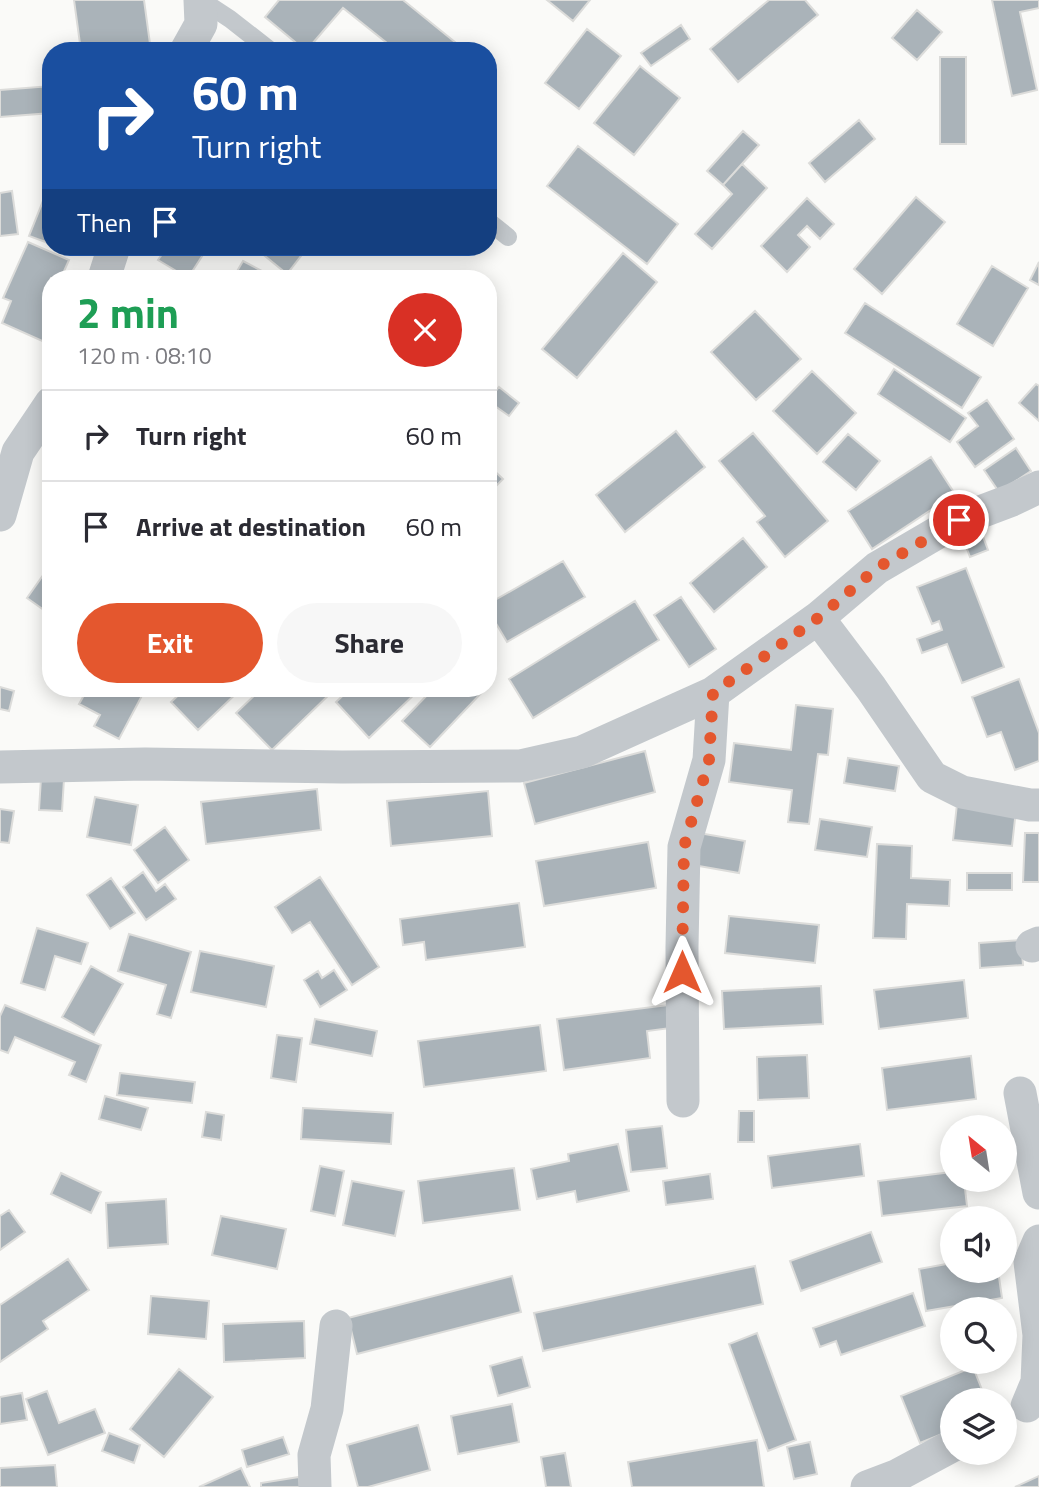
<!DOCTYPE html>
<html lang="en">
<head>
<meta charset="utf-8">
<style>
  :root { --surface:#fff; --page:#f7f7f7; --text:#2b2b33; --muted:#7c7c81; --line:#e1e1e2; --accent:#e4572e }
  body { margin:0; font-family:"Titillium Web",sans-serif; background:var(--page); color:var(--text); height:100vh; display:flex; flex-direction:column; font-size:26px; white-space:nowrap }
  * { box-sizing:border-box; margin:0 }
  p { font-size:23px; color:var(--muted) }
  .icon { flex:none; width:38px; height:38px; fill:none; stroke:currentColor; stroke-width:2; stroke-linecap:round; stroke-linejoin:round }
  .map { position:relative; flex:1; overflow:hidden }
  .details { position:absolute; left:42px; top:270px; width:455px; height:427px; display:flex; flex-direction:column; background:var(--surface); border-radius:28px; box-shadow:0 4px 18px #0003 }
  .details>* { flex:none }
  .banner { position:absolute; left:42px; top:42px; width:455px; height:214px; border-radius:28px; box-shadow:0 4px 18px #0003; background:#1a4fa0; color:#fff; overflow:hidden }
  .needle { width:46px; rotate:330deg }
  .tools { position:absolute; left:940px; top:1115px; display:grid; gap:14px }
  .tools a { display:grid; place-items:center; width:77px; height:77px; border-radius:50%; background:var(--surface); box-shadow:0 4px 18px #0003; font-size:35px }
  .pin { position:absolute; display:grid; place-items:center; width:60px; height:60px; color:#fff; margin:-30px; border:4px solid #fff; border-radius:50%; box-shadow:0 2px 7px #0007 }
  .me { position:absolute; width:77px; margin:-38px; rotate:0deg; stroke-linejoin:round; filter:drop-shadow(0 0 5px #0008) }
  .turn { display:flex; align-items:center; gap:24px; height:147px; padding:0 35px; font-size:32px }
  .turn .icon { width:91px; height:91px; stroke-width:2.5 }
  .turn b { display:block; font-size:49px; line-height:60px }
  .then { display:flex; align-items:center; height:66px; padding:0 35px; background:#0003; gap:14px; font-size:26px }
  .round { display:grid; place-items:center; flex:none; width:74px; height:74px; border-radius:37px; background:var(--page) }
  .head { display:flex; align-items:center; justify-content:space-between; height:119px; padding:0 35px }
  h1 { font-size:42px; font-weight:700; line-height:52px; color:#1e9e55 }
  .button { display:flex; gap:14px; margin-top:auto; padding:14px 35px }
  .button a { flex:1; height:80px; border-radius:42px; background:var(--accent); color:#fff; font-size:28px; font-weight:700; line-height:80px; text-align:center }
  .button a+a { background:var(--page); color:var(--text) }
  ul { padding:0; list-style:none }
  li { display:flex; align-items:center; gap:21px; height:91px; padding:0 35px; border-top:2px solid var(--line) }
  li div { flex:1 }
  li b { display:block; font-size:26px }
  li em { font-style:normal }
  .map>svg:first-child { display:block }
  .building { fill:#aab3b9; stroke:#dcdcda; stroke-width:2 }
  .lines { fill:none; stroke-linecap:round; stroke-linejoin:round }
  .lane { stroke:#c3c8cc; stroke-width:18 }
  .street { stroke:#c3c8cc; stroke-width:33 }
  .route { stroke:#e4572e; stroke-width:12; stroke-dasharray:0 21.6 }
</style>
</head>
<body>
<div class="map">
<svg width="1039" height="1487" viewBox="0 0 1039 1487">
  <rect width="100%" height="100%" fill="#fafaf8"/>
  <!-- building -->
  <path class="building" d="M74,0h70l7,51h-70z
    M279,0h124l63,51h-69l-54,-43 -37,43 -41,-34z
    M547,0h43l-17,21z
    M769,0h36l13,15 -80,67 -28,-33z
    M992,0h47v8l-19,4 17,78 -25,6z
    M917,10l25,22 -25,28 -25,-22z
    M681,25l9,14 -39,27 -10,-13z
    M587,29l34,27 -42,53 -34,-26z
    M940,57h26v87h-26z
    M640,66l40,32 -46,57 -40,-32z
    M51,86v27l-51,4v-27z
    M859,120l16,19 -50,43 -16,-19z
    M743,131l16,14 -36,40 -16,-14z
    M578,146l100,78 -31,40 -100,-78z
    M742,164l25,24 -55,61 -17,-15 37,-40 -9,-9z
    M12,191l6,43 -18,2v-43z
    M45,196l6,3v45l-22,-8z
    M916,197l29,25 -63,72 -28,-25z
    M807,198l27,26 -14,15 -13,-13 -9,9 12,12 -23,25 -26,-26z
    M28,242l41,18 -8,18h-10v62l-2,4 -47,-21 9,-22 -8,-3z
    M167,247h41l-20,31 -30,-18z
    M265,247h43l-21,27 -27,-22z
    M623,253l34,29 -80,96 -35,-29z
    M243,261l32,17h-42z
    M1039,262v23l-9,-5z
    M992,266l36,22 -35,58 -36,-22z
    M865,303l116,74 -19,31 -117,-75z
    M755,311l46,48 -45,41 -45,-48z
    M894,369l72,49 -16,24 -72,-48z
    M812,371l44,42 -39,41 -44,-43z
    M1036,384l3,2v35l-20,-18z
    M499,387l20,16 -10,13 -21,-15z
    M987,400l27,39 -39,28 -18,-25 21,-16 -10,-13z
    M676,431l29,36 -80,65 -29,-37z
    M753,433l75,88 -43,36 -28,-35 8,-6 -46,-55z
    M848,434l32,27 -24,29 -33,-28z
    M1016,448l15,23 -32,21 -15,-22z
    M931,457l24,37 -83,55 -24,-38z
    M488,465l15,14 -15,15z
    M979,526l9,24 -18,7 -9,-24z
    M743,538l24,29 -53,45 -24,-29z
    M563,561l22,36 -78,45 -19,-32v-6z
    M51,564v51l-24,-17z
    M966,568l38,99 -42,16 -15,-39 -25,9 -5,-14 25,-9 -3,-9 -7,3 -15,-37z
    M681,597l35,52 -27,18 -35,-52z
    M635,601l24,39 -126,78 -24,-39z
    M1019,679l20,54v28l-24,9 -14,-38 -14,5 -15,-40z
    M0,687l14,4 -5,20 -9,-2z
    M88,688h58l-27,51 -25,-13 6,-11 -21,-11z
    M186,688h56l-44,42 -27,-28z
    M262,688h74l-64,62 -36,-37z
    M351,688h70l-52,50 -33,-36z
    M434,688h52l-56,59 -28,-26z
    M796,705l37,4 -5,46 -10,-1 -9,70 -21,-2 4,-32 -63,-8 5,-39 57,7z
    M645,751l10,41 -120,32 -11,-41z
    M848,758l51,8 -4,25 -51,-8z
    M41,778l23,1 -2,32 -23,-1z
    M317,789l4,41 -115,14 -5,-42z
    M488,791l4,45 -101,10 -4,-45z
    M95,797l43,8 -7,40 -44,-8z
    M957,804l59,6 -4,36 -59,-6z
    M0,809l14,2 -5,32 -9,-1z
    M820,819l52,8 -5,30 -52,-7z
    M165,827l24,33 -31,23 -24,-33z
    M699,833l46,8 -6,32 -46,-8z
    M1025,833h14v49h-16z
    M648,842l8,46 -112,18 -8,-45z
    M877,844l35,2 -1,32 39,2 -1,26 -42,-2 -1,35 -33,-1z
    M143,872l13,19 9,-7 11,15 -30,21 -23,-33z
    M967,873h45v17h-45z
    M320,877l59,90 -27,18 -42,-63 -18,11 -17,-26z
    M111,878l24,35 -25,16 -23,-34z
    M519,903l6,44 -99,13 -2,-18 -21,3 -3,-26z
    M729,916l90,9 -4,38 -90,-10z
    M37,928l51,15 -7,21 -26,-8 -10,34 -24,-7z
    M129,934l62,18 -20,66 -14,-4 9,-29 -48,-14z
    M1021,940l2,25 -43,3 -1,-25z
    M200,951l74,15 -8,41 -75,-15z
    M91,966l32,18 -29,51 -32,-18z
    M334,970l13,20 -27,17 -16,-27 14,-9 4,7z
    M964,980l4,38 -89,11 -5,-39z
    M821,986l2,38 -99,5 -2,-38z
    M5,1005l96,40 -15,37 -17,-7 6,-13 -60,-25 -7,16 -8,-3v-34z
    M668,1005l3,23 -24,3 3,27 -86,12 -7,-51z
    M315,1019l62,12 -5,25 -62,-12z
    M540,1025l6,46 -122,16 -6,-46z
    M277,1035l25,3 -6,44 -25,-4z
    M807,1055l2,43 -51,2 -1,-43z
    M971,1056l5,43 -89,11 -5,-42z
    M120,1073l75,9 -3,21 -75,-8z
    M105,1096l43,12 -7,22 -42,-11z
    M303,1108l90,5 -2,31 -90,-5z
    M739,1111h15v31h-16z
    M206,1112l18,3 -3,25 -19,-3z
    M662,1126l5,42 -36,4 -5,-42z
    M618,1144l11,47 -52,11 -2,-11 -38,8 -6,-30 38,-8 -1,-7z
    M860,1144l4,32 -92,12 -4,-32z
    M320,1166l24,5 -9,45 -24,-5z
    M514,1168l6,42 -97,13 -5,-42z
    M952,1172v8h12l3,26 -85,10 -4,-35z
    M61,1173l40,19 -10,21 -40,-19z
    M710,1174l3,25 -47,6 -3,-24z
    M352,1181l52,10 -9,45 -52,-11z
    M166,1199l2,45 -60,4 -2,-45z
    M9,1210l16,22 -25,18v-34z
    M221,1216l65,13 -9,40 -65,-14z
    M871,1232l11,30 -81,29 -11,-30z
    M68,1259l21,31 -46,31 5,8 -48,33v-57z
    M952,1263v7h46l4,28 -76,13 -7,-42z
    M755,1266l8,38 -220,47 -9,-38z
    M512,1276l9,36 -164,42 -9,-36z
    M913,1293l12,33 -84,29 -5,-14 -16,6 -7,-19z
    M151,1296l58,5 -3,38 -58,-5z
    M304,1321l1,37 -81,4 -1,-38z
    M757,1333l39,107 -28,11 -39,-107z
    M522,1357l8,30 -32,9 -8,-30z
    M973,1367l13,33h-34v30l-32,13 -19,-47z
    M179,1369l34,28 -49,60 -34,-28z
    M47,1391l12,32 36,-14 10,24 -57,22 -22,-56z
    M22,1393l5,27 -27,4v-27z
    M512,1404l7,38 -61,12 -7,-38z
    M418,1425l12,45 -62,17h-10l-11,-42z
    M109,1433l31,12 -6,18 -32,-12z
    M283,1437l6,17 -42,13 -5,-17z
    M757,1440l7,47h-132l-4,-25z
    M810,1442l7,32 -23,5 -7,-32z
    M565,1453l6,34h-25l-5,-30z
    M55,1465l2,22h-57v-19z
    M241,1468l9,19h-51z
    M1039,1476v11h-24z
    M299,1477l1,10h-39v-4z"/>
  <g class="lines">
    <!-- lane -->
    <path class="lane" d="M201,0l29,19 41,32
      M488,221l20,16"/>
    <!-- street -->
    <path class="street" d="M186,51l15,-27 -1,-24
      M104,278l10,-31
      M0,515l18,-63 33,-49
      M818,618l53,70 61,89 30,15 68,13h9
      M0,767l145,-3 197,3 178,-1 62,-14 131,-59 105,-75 59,-50 82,-48 53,-20 27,-13
      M1032,946l7,-3
      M1020,1093l19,100
      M683,1101l-1,-154 2,-100 25,-87 4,-67
      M1027,1406l10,-24 2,-47 -9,-73 9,-21
      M315,1487l-1,-32 13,-46 9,-83
      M867,1487l29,-11 56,-30"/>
  </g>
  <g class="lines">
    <!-- route -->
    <path class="route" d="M682,972l2,-125 25,-87 4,-67 105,-75 59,-50 82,-48"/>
  </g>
</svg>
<div class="tools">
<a><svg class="needle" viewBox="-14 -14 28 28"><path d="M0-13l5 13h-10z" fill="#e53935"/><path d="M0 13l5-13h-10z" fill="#7c7c81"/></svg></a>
<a><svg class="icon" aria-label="sound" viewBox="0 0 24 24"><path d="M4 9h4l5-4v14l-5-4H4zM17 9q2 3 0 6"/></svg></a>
<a><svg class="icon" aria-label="search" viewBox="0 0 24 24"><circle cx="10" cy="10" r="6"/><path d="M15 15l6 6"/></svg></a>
<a><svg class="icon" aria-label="layers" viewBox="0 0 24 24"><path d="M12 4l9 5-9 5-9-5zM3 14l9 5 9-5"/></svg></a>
</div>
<div class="pin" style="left:959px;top:520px;background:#d93025"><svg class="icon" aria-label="arrive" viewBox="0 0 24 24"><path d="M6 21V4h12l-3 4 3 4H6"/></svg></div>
<svg class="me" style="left:682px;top:972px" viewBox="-20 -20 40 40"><path d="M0-17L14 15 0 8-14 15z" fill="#e4572e" stroke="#fff" stroke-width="4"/></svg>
<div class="banner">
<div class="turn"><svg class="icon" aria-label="right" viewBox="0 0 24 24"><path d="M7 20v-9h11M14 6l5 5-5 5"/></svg><div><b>60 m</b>Turn right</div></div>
<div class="then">Then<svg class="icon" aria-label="arrive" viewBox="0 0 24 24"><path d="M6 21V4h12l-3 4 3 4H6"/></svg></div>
</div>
<section class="details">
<div class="head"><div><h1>2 min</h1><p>120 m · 08:10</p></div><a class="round" style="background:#d93025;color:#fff"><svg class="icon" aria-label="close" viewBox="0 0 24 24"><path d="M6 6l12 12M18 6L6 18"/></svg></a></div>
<ul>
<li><svg class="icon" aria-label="right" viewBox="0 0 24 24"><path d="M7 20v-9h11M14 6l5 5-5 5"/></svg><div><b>Turn right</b></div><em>60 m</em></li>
<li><svg class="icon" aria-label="arrive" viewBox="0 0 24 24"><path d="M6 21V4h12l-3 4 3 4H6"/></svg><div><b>Arrive at destination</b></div><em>60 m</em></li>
</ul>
<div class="button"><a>Exit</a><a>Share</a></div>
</section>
</div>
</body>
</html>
